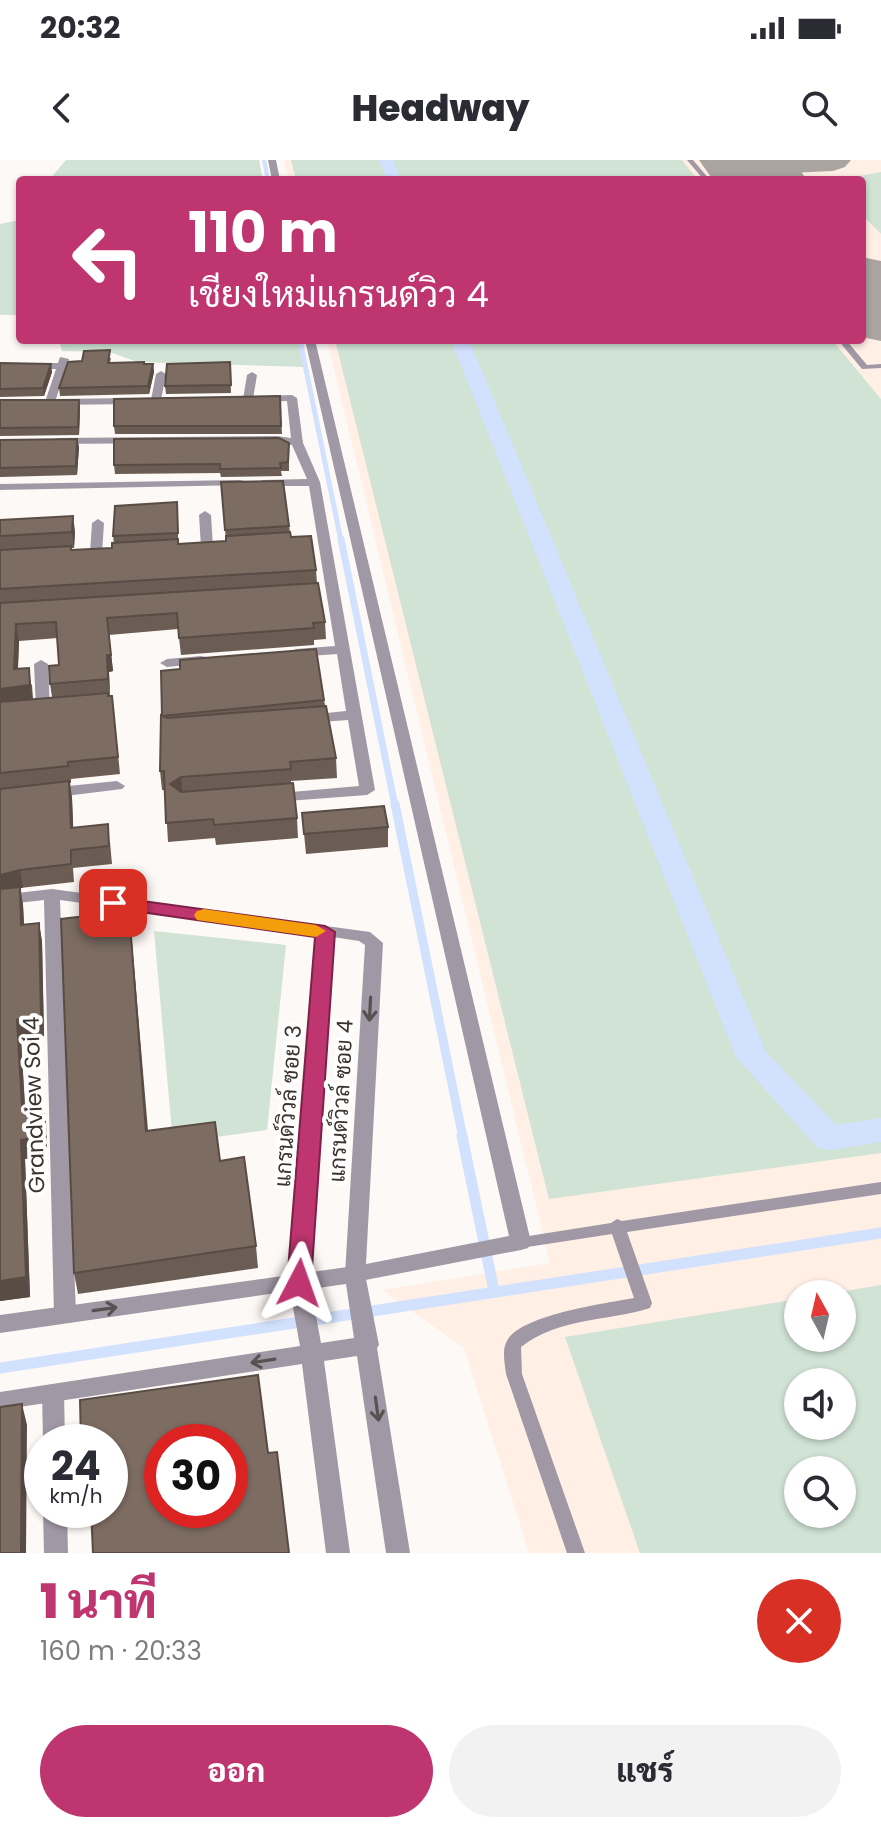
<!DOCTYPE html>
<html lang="th">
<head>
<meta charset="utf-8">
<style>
  :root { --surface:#fff; --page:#f2f2f3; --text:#2b2b33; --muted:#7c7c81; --accent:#bf356f }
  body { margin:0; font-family:Poppins,Sarabun,sans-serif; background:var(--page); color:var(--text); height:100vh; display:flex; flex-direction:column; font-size:30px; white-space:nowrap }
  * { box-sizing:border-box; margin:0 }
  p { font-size:26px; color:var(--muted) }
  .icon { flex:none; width:44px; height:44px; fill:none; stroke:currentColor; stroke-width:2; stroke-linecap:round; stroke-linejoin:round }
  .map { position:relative; height:1393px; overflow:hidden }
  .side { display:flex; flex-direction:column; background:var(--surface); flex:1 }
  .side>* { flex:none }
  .banner { position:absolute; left:16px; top:16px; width:850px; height:168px; border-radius:8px; box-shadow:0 2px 6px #0004; background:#bf356f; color:#fff; overflow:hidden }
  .needle { width:52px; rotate:352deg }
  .fabs { position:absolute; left:784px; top:1120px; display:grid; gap:16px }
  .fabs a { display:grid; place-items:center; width:72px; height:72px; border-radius:50%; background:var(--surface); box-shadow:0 2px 6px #0004; font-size:40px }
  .speed { position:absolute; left:24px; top:1264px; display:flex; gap:16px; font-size:40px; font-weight:700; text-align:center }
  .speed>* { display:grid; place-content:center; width:104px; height:104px; border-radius:50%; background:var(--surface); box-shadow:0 2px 6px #0004; line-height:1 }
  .speed small { font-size:20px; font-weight:400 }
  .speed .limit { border:12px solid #d22; background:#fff; color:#111 }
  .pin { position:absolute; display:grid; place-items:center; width:68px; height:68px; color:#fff; margin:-34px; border-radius:16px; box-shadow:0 4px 12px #0006 }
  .me { position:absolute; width:88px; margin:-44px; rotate:4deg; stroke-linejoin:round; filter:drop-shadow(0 0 6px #0008) }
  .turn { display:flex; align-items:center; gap:28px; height:168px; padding:0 40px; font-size:36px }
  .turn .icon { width:104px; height:104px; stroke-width:2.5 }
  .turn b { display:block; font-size:56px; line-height:68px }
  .round { display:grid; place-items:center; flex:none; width:84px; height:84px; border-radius:42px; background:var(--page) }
  .head { display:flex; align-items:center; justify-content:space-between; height:136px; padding:0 40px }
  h1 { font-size:48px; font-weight:800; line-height:60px; color:var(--accent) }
  .action { display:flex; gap:16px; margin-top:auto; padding:16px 40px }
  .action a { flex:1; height:92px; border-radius:48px; background:var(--accent); color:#fff; font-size:32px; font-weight:800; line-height:92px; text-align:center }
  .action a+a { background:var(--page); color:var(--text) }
  .status { display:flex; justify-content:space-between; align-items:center; height:56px; padding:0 40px; background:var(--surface); direction:ltr }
  .status svg { height:22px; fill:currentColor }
  header { display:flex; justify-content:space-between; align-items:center; height:104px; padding:0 40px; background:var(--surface); font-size:36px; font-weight:800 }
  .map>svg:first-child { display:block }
  .built { fill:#ffefe5; fill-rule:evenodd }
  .green { fill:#d0e3d5; fill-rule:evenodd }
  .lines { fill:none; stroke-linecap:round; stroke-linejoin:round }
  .stream-far4 { stroke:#d2e1fe; stroke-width:4 }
  .stream-far3 { stroke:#d2e1fe; stroke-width:5 }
  .stream-far2 { stroke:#d2e1fe; stroke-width:7 }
  .stream-far1 { stroke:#d2e1fe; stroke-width:9 }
  .stream { stroke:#d2e1fe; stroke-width:11 }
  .canal { fill:#d2e1fe; fill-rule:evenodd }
  .taxiway { fill:#aaa4a1; fill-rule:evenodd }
  .runway { fill:#aaa4a1; fill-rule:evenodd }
  .service { fill:#a098a4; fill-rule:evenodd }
  .minor { fill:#a098a4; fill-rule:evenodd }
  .tertiary { fill:#a098a4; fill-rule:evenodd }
  .wall { fill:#6c5d54; fill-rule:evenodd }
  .shaded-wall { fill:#584c45 }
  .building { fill:#7d6c62; stroke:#584c45; stroke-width:2; fill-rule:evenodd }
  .oneway { stroke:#595151 }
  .route { fill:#bf356f; stroke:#7c2248; stroke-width:2 }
  .slow { fill:#f59e0b }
  .labels { text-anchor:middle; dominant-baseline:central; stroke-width:8; stroke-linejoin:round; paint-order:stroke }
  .street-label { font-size:22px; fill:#3a332e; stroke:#fff }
</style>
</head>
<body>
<div class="status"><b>20:32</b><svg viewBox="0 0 49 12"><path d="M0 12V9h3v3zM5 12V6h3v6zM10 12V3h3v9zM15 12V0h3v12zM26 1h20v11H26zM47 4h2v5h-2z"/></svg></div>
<header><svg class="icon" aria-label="back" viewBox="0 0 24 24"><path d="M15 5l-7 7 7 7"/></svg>Headway<svg class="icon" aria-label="search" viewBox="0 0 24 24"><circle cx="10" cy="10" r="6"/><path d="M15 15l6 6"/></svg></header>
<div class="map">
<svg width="881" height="1393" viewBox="0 0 881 1393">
  <rect width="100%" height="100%" fill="#fdf9f6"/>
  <!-- built -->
  <path class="built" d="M284,0h597v1393h-352l-65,-205 -82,-58 168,-27 -223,-923h535v-160h-573zM798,1134h44v44h-44zM798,1222h44v44h-44zM798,1310h44v44h-44z"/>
  <!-- green -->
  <path class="green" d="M66,0h193l4,20h-214z
    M291,0h391l16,20h-402z
    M881,12v62l-19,-19v-35h-24z
    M20,56v99h-20v-91l15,-3z
    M59,180h240l6,27 -167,-5 -29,-10 -47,-1z
    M335,180h497l49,59v754l-332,46z
    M154,771l132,14 -19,185 -94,13z
    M881,1125v268h-241l-75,-216 233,-38v39h44v-44h-14zM842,1222v44h-44v-44zM842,1310v44h-44v-44z"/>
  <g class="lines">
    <!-- stream-far4 -->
    <path class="stream-far4" d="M264,0l4,20"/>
    <!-- stream-far3 -->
    <path class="stream-far3" d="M300,180l41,201"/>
    <!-- stream-far2 -->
    <path class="stream-far2" d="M341,379l54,267"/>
    <!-- stream-far1 -->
    <path class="stream-far1" d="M395,644l68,334"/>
    <!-- stream -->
    <path class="stream" d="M462,976l32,155
      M0,1208l881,-135"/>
    <!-- canal -->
    <path class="canal" d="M379,0h14l8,20h-14z
      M451,180h18l297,712 70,73 45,-7v24l-52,8 -12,-3 -81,-90z"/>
    <!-- taxiway -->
    <path class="taxiway" d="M732,0h119l-6,7 -12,4 -86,4 -13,-3 -5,-8z"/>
    <!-- runway -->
    <path class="runway" d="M699,0h94l14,20h-94z
      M862,97l19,4v80l-19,-4z"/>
    <!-- service -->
    <path class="service" d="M687,0h6l17,20h-6z
      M838,180h8l21,25 14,-1v4l-19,1z
      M881,1022v12l-254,38 25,71 -2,5c-45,14 -90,9 -129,39l1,27 63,179h-18l-61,-179c-1,-9 -4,-23 0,-31 10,-28 102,-40 128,-45l-22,-64 -91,14 -5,-2 -3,-4 3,-4 95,-15 6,-4 5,2z"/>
    <!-- minor -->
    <path class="minor" d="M268,0h8l4,20h-8z
      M305,180h10l216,902 -3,6 -7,2 -166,32 -7,-2 -3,-6 20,-329 -6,-4 -26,-4 -23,346 -4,6 -7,2 -7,-2 -4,-6 28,-348 -256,-35 16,414 -3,6 -8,3 -8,-3 -3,-6 -10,-414 -44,5v-10l52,-6 318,43 13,11 -17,321 143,-28z
      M60,197l9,2 -13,40 78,-1 5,3 -5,3 -84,1 -5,-3 11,-33 -56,1v-6l58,-1z
      M161,211l5,3 -5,26 -5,3 -5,-3 5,-26z
      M252,212l5,3 -4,24 -5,3 -5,-3 4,-24z
      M292,235l5,3 6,45 17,39 55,308 -8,5 -93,7 -5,-2 -3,-3 3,-3 90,-8 -11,-66 -41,3 -7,-4 7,-4 39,-4 -9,-57 -41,3 -7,-4 7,-4 39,-3 -26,-160h-46l-6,-3 6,-3 44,-1 -15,-34 -15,-3 -219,2 -6,-3 6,-3 219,-2 14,2 -4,-37 -25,1 -5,-3 5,-3z
      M240,320l4,1v4l-244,5v-6z
      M205,351l6,4 2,32 -6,4 -6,-4 -2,-32z
      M98,359l6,4 -2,30 -6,4 -6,-4 2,-30z
      M201,496l5,1 2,3 -2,3 -39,4 -7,-4 7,-4z
      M41,500l7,4 2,46 -7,4 -7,-4 -2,-46z
      M117,621l8,5 -3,3 -73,9 -8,-5 8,-5z
      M53,1224l8,2 3,7 1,49h-22l-1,-49 3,-7z
      M43,1350h24l1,43h-24z"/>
    <!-- tertiary -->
    <path class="tertiary" d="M355,1106l7,2 3,6 14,71 -2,3 33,205h-24l-29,-197 -33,5 26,192h-24l-24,-189 -302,46v-18l300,-46 -10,-55 -290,42v-18zM346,1124l8,54 -33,5 -10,-54z"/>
  </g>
  <!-- wall -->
  <path class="wall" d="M111,198l-1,4 43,2 1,8 -5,22 -89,2 -1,-8 23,-27z
    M230,202l1,31 -65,1 -1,-8z
    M0,203l52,9 -8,24 -44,1z
    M280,236l2,38h-167l-1,-8z
    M0,240h79l1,8 -1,27 -79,1z
    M77,279l2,8 -2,28 -77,2v-37z
    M289,283v28h-8l1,5 -61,1 -1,-4 -105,1 -1,-9z
    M221,322l68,44 2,11 25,33 1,13 8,39 1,17 -12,1v5l-133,10 -3,-26 -69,6 4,36 -4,1 1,24 4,17 6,61 -49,5v4h-1l2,15 1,30 37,14 2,22 -39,4 1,14 -54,6 3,17 1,20 15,-2 3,19 2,94 -23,3 4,67 21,16 1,32 -22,5 5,138 -30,4v-781l75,11 -1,17h-3l1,2 40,-2 2,-5 -1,-7 65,-25v33l48,-3zM58,478l1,27 -9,19 2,13 -19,2 -1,-14 -14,-16 1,-28z
    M324,540l12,58 1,20 -46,3 6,37 1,20 -82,7 -1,-7 -47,4 -3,-52h-3l-2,-19 1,-56z
    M302,653l86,14v20l-82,7z
    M131,771l17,199 72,31 36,85 2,22 -180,26 -4,-21z"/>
  <!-- shaded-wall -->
  <path class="shaded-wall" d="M51,204l1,8 -8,24 -1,-8z
    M153,204l1,8 -5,22 -1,-8z
    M79,240l1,8 -1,27 -1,-8z
    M77,279l2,8 -2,28 -1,-9z
    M73,356l2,15 -1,17 -2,-16z
    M107,458l6,53 -4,1 1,24 -2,-17z
    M16,464l3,17 -2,45 -3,-17z
    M29,508l4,34 -33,4v-17z
    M181,617l2,19 -13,-12z
    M69,621l3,17 2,48 -3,-18z
    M20,710l3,18h-3l3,17 2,39 -25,-50v-19z
    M129,751l2,20 18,221 -3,-21z
    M39,763l3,19 2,94 -23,3 5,86 -4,-19 -5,-86z
    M43,943l3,19 1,32 -22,5 5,138 -30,4v-20l21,-141z
    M22,1244l5,21 -1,128h-5z"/>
  <!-- building -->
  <path class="building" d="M110,190l-2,13 36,-1v2h9l-5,22 -89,2 9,-26 14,-1 2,-10z
    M230,202l1,23 -66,1 2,-22z
    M0,203l51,1 -8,24 -43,1z
    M280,236l1,30h-167v-27z
    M0,240h79l-1,27 -78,1z
    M279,278l10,5 -1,19 -8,1 1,5 -61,1v-5l-106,1v-26z
    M77,279l-1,27 -76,2v-28z
    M283,321l6,45 -64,4 -4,-48z
    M177,342l1,31 -65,3 2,-30z
    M73,356l-1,16 -72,4v-16z
    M290,372l1,5 20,-1 5,34 -316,19v-39l71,-4v4l41,-2v-5l66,-4v5l48,-3v-5z
    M318,423l7,39 -12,1 1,5 -135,10 -2,-25 -70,5 4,37h-4l1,24 -58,5 -1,-18 10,-1 -3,-43 -40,2 -2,45 15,-1 1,17 -30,4v-86z
    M316,489l8,51 -162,16 -1,-45 19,-2v-9z
    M108,533v3h4l6,61 -50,5v4l-68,7v-71z
    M326,546l10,52 -46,4 1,7 -110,8 -11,7 11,8 112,-9 4,35 -83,7 -1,-6 -47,4 -2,-52h-4l1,-56 6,3z
    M69,621l2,47 37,-4 1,22 -38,4v14l-51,6 -20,5v-86z
    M384,646l4,21 -84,7 -2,-21z
    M20,727l1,38 18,-2 2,94 -24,3 5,86 21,-3 1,32 -23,5 5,137 -26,4v-392z
    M129,751l17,220 69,-9 5,39 24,-4 12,89 -182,27 -13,-354z
    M258,1215l10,78 9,-1 12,101h-196l-2,-43h19v-68h-29l-1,-42zM162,1282h68v68h-68z
    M22,1244l-1,149h-21v-146z"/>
  <!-- one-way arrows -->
  <defs><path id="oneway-shaft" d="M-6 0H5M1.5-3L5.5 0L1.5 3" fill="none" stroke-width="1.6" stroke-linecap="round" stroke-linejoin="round" transform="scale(2)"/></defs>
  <g class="oneway">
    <use href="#oneway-shaft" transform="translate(370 849) rotate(93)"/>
    <use href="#oneway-shaft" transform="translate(105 1149) rotate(-8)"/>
    <use href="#oneway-shaft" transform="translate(263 1201) rotate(171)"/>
    <use href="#oneway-shaft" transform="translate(377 1249) rotate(82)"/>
  </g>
  <!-- route -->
  <path class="route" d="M113,737l212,29 10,6 -24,351 -4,7 -8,3 -8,-3 -4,-7 28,-346 -209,-30 -3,-4z"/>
  <!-- slow -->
  <path class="slow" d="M204,749l112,16 10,6 -10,6 -119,-17 -3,-5 3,-4z"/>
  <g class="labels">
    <!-- street labels -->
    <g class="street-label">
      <text transform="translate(341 941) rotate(-87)">แกรนด์วิวล์ ซอย 4</text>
      <text transform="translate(34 945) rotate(-92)">Grandview Soi 4</text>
      <text transform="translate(288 946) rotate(-86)">แกรนด์วิวล์ ซอย 3</text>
    </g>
  </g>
</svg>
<div class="fabs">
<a><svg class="needle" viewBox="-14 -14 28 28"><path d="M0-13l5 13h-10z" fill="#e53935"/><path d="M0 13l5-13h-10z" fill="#7c7c81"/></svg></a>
<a><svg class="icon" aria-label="sound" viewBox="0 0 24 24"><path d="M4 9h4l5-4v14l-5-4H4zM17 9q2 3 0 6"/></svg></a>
<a><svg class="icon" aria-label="search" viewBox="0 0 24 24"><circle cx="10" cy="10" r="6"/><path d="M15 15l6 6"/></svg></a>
</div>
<div class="speed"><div>24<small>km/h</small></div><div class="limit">30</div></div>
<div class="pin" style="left:113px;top:743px;background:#d93025"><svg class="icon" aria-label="arrive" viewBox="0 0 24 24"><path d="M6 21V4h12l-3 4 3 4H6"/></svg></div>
<svg class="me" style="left:299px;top:1123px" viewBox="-20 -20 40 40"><path d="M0-17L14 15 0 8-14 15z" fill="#bf356f" stroke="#fff" stroke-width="4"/></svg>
<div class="banner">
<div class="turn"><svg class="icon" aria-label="left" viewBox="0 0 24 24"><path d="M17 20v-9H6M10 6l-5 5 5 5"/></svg><div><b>110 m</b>เชียงใหม่แกรนด์วิว 4</div></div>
</div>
</div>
<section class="side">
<div class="head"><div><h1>1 นาที</h1><p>160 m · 20:33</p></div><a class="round" style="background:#d93025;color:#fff"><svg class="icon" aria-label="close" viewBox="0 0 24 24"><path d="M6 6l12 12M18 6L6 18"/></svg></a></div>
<div class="action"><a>ออก</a><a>แชร์</a></div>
</section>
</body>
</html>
